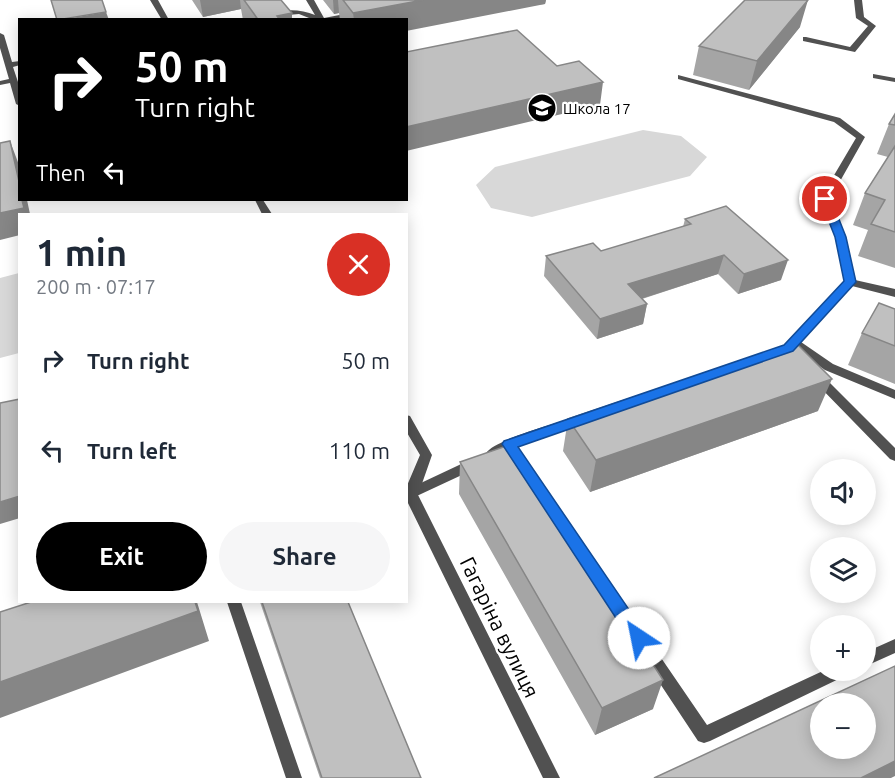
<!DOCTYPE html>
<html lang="en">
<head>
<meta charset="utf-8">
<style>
  :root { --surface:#fff; --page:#f6f6f7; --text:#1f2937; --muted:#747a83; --accent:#000 }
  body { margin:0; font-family:Ubuntu,sans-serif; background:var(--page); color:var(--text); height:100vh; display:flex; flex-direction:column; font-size:22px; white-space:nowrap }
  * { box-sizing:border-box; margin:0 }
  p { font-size:20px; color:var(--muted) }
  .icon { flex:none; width:33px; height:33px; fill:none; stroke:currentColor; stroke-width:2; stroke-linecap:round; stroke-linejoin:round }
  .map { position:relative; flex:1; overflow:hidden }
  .side { position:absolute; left:18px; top:213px; width:390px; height:390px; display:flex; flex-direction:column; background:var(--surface); border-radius:0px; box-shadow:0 3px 15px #0003 }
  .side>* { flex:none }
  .banner { position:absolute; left:18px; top:18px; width:390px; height:183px; border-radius:0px; box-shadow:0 3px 15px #0003; background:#000; color:#fff; overflow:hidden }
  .fabs { position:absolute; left:810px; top:459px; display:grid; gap:12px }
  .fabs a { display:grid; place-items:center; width:66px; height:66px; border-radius:50%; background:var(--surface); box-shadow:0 3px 15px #0003; font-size:30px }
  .pin { position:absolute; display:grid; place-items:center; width:51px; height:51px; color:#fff; margin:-26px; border:3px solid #fff; border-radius:50%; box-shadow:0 2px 6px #0007 }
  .me { position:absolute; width:66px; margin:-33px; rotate:326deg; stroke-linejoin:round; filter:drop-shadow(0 0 4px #0008) }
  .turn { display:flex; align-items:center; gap:21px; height:126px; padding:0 18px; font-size:27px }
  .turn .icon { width:78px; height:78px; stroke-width:2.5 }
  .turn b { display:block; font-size:42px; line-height:51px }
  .then { display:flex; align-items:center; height:57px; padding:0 18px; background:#0003; gap:12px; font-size:22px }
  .round { display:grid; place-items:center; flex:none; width:63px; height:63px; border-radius:32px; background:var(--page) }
  .overview { display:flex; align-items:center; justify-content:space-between; height:102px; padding:0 18px }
  h1 { font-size:36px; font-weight:600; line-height:45px }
  .button { display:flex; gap:12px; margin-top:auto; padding:12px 18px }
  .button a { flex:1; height:69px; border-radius:36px; background:var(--accent); color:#fff; font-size:24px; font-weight:600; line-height:69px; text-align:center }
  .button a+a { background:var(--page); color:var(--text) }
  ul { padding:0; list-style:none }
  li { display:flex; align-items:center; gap:18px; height:90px; padding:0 18px }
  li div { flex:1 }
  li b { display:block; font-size:22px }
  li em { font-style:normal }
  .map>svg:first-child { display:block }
  .green { fill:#d8d8d8 }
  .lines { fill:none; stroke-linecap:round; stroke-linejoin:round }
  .lane { fill:#515151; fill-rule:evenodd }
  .street { fill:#515151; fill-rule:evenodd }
  .wall { fill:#a5a5a5 }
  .shaded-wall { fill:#868686 }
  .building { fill:#c0c0c0; stroke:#868686; stroke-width:1.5; fill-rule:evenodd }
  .route { fill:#1a73e8; stroke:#114b97; stroke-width:1.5 }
  .labels { text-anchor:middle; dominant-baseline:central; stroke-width:4.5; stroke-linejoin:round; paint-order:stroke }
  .far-poi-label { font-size:15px; fill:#000; stroke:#fff; text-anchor:start }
  .near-street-label { font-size:21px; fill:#000; stroke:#fff }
</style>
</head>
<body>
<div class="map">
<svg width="895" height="778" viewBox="0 0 895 778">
  <rect width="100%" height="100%" fill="#fff"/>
  <!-- green -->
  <path class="green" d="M643,130l38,6 26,21 -17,19 -158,41 -41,-9 -15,-23 19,-18z
    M19,273v80l-19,5v-80z"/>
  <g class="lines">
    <!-- lane -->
    <path class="lane" d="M306,0h8l10,18 31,-6 4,2 -21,6h-24l-15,-6 -23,2 -4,-2c14,-6 30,-4 43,1z
      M854,0h8l2,17 12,9 -21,26 -52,-11v-4h3l44,10 18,-21 -12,-8z
      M0,33l4,2 8,27 8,-1v4l-7,2 7,21v18l-4,-2 -6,-21 -10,2v-4l9,-2 -9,-31z
      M873,74l22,4v4l-22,-4z
      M678,75l162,43 25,19 -35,62 16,38 9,43 40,9v8l-43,-11 -51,56 32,22 62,26v9l-70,-29 -30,-21 -18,7 -6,-4 2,-3 12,-4 60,-64 -9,-44 -16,-38 36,-61 -22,-16 -156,-43z
      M818,374l4,1 73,73v13l-5,-2 -76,-78 -2,-3 2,-3z
      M583,415l4,2 2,3 -2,3 -74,24 -21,11 -5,-2 -1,-3c9,-14 78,-32 97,-38z
      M474,458l5,1 1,4 -1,4 -73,34v-11z
      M570,530l5,2 132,193 118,-55h25l-3,5 -137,66 -6,2 -6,-2 -133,-201 -2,-4 2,-4z
      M227,602h14l61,176h-16z
      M895,639v14l-29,13v-14z"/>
    <!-- street -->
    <path class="street" d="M150,0h8l11,20h-7z
      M255,200h8l9,14h-10z
      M406,415l4,1 22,39 -14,40 142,283h-17l-137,-279v-11l14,-33 -14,-24z"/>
  </g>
  <!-- wall -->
  <path class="wall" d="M192,0h89l11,20h-49l-2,-11 -38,8z
    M323,0h223l-1,4 -139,16h-66l-1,-7 -5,1z
    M800,27l-51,63 -56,-15 6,-29z
    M895,114v154l-37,-12 10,-26 -15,-5 12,-32 23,-36 -11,-3 12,-30z
    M685,219l96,61 -43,14 -20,-20 -76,25 5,5 -4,20 -46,15 -53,-63 2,-20 55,-5 82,-24z
    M895,309v75l-47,-19 14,-32z
    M818,411l-228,81 -27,-41 5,-32z
    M460,462l193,247 -58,26 -136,-241z
    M260,602h88l73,176h-101z"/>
  <!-- shaded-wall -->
  <path class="shaded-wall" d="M200,0h40l1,9 -38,8z
    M333,0h5l1,13 -5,1z
    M423,0h123l-1,4 -139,27v-11h-52l-1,-7z
    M808,0l-8,27 -51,63 8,-29z
    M106,12l3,8h-49z
    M292,13v7h-14l-1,-4z
    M603,82l-3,23 -194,46v-24z
    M10,141l9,24 1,21z
    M22,200h5l3,14h-10v21l-20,5v-27z
    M724,255l-6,19 -93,30 3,-20z
    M788,260l-7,20 -43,14 6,-20z
    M647,304l-4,20 -46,15 3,-20z
    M832,379l-14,32 -228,81 6,-32z
    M20,496v22l-20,6v-22z
    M195,602h2l12,39 -209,77v-36z
    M663,680l-10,29 -58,26 7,-27z
    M895,761v15l-4,2h-30z"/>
  <!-- building -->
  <path class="building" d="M51,0h51l4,12 -49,8z
    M244,0h37l11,13 -15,3 3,4h-30l7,-2z
    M343,0h80l-70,13z
    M745,0h63l-51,61 -58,-15z
    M517,30l40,36 22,-5 24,21 -197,45v-75z
    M895,114v11l-6,-1z
    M10,141l10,45v14h2l2,8 -24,5v-70z
    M895,146v86l-24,-8 14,-24 -20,-7z
    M726,206l62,54 -44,14 -20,-19 -96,29 19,20 -47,15 -54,-63 47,-13 8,8 90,-27 -6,-5z
    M879,303l16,6v37l-33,-13z
    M796,343l36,36 -236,81 -28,-41z
    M20,399v97l-20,6v-99z
    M512,444l151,236 -61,28 -142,-246z
    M31,602h164l3,9 -198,71v-70z
    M262,602h86l73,176h-99z
    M895,666v95l-34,17h-207zM820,704h46v44h-46z"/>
  <!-- route -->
  <path class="route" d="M825,196l6,3 15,38 10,45 -63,69 -275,96 127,186 2,5 -2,6 -6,2 -6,-2 -131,-200 2,-3 280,-96 60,-64 -9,-44 -15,-38z"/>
  <!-- icons -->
  <defs>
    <g id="school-disc" transform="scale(1.5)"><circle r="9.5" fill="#000" stroke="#fff"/><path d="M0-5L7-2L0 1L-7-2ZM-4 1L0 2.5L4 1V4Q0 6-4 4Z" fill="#fff"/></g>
  </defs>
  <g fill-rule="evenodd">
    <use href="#school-disc" x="542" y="108"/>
  </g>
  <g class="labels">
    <!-- far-poi labels -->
    <g class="far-poi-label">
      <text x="563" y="108">Школа 17</text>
    </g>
    <!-- near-street labels -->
    <g class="near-street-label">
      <text transform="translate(500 627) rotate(64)">Гагаріна вулиця</text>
    </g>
  </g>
</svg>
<div class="fabs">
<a><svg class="icon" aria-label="sound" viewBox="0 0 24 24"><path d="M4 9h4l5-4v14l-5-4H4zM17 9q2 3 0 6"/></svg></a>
<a><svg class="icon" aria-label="layers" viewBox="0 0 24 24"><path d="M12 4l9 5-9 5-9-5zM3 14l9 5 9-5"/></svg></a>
<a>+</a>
<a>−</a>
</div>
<div class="pin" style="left:825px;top:199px;background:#d93025"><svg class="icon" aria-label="arrive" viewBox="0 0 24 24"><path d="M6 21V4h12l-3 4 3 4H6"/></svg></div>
<svg class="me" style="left:639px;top:638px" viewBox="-20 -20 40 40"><circle r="19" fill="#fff"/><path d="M0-13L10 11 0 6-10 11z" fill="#1a73e8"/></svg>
<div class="banner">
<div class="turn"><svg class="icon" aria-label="right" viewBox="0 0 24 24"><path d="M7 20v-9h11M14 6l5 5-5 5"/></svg><div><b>50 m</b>Turn right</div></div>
<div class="then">Then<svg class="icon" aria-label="left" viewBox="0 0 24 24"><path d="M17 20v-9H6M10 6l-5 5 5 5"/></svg></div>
</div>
<section class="side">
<div class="overview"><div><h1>1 min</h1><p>200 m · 07:17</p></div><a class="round" style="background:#d93025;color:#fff"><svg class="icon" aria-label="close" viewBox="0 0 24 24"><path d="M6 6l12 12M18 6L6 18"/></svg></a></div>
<ul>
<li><svg class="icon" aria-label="right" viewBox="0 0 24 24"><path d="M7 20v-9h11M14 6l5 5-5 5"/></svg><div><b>Turn right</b></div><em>50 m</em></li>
<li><svg class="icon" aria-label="left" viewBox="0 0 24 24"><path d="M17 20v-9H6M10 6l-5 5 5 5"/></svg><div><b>Turn left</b></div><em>110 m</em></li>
</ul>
<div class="button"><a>Exit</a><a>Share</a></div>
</section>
</div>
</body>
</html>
